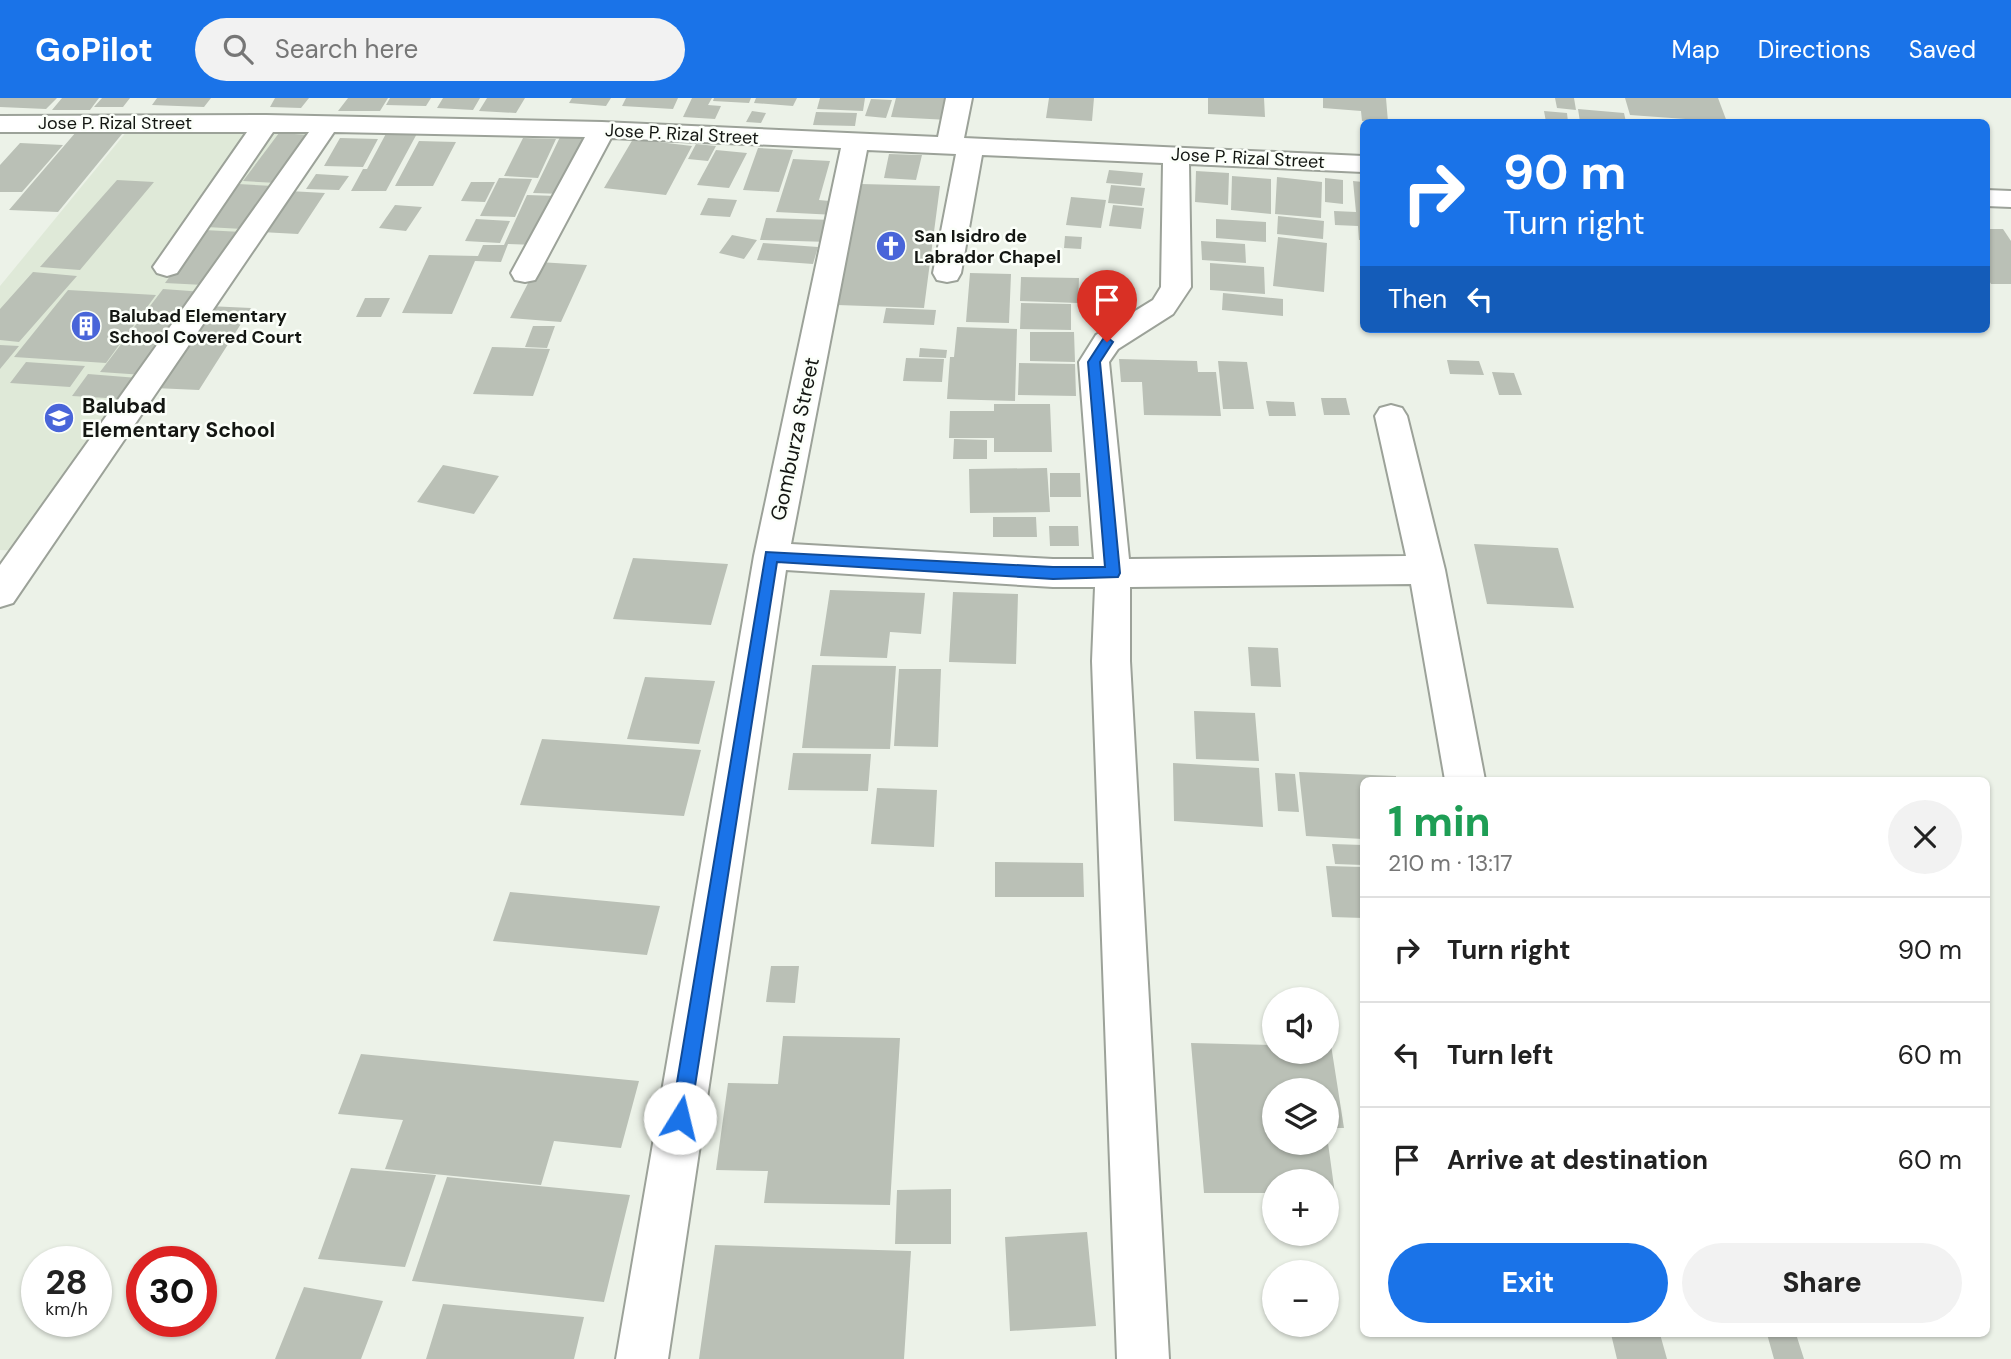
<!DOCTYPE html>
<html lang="en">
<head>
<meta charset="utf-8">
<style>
  :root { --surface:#fff; --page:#f2f2f2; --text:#222; --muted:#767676; --line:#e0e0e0; --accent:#1a73e8 }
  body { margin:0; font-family:"DM Sans",sans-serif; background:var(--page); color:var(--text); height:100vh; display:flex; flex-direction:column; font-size:26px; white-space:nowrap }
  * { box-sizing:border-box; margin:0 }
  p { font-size:23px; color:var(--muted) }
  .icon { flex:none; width:38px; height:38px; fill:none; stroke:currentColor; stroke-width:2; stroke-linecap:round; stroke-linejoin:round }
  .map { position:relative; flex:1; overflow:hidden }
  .side { position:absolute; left:1360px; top:679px; width:630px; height:560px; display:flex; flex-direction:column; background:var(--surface); border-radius:10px; box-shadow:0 2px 5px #0004 }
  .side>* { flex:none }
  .banner { position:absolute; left:1360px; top:21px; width:630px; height:214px; border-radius:10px; box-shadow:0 2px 5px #0004; background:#1a73e8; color:#fff; overflow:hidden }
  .fabs { position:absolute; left:1262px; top:889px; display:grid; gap:14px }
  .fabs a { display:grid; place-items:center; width:77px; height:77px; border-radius:50%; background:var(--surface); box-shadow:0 2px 5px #0004; font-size:35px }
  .speed { position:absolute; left:21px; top:1148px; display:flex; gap:14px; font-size:35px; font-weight:700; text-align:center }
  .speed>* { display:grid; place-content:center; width:91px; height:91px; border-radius:50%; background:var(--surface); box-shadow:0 2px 5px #0004; line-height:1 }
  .speed small { font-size:18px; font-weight:400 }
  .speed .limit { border:10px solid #d22; background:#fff; color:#111 }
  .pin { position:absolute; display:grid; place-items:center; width:60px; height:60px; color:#fff; margin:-72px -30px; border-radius:50% 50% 50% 0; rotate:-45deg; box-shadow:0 0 7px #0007 }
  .pin .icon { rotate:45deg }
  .me { position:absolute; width:77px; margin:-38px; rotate:9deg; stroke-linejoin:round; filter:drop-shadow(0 0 5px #0008) }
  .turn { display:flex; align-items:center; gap:24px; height:147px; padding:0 28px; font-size:32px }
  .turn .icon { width:91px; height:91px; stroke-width:2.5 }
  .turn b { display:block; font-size:49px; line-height:60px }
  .then { display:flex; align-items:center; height:66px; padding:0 28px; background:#0003; gap:14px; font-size:26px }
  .round { display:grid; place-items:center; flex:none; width:74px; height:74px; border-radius:37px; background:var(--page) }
  .head { display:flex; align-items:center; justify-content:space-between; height:119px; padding:0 28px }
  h1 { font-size:42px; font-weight:800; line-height:52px; color:#1e9e55 }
  .cta { display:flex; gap:14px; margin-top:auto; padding:14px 28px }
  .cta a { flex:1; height:80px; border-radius:42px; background:var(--accent); color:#fff; font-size:28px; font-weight:800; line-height:80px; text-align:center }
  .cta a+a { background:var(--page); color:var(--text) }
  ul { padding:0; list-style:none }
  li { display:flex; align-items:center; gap:21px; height:105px; padding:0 28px; border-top:2px solid var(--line) }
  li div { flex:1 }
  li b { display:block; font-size:26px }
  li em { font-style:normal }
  header { display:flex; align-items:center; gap:42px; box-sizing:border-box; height:98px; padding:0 35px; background:var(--accent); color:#fff }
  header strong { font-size:33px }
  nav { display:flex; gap:38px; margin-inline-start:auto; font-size:24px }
  .search { width:490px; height:63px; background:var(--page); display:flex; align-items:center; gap:18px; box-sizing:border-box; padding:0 24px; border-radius:38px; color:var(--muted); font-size:26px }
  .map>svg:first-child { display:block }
  .built { fill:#dfe9d8 }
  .building { fill:#bac0b6 }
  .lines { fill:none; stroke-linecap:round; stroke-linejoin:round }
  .minor-casing { stroke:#9ca299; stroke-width:4 }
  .minor { fill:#fff; fill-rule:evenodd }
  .route { fill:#1a73e8; stroke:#114b97; stroke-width:2 }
  .labels { text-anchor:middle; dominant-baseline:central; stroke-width:5; stroke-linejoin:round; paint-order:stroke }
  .far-street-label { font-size:18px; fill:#131612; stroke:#fbfff9 }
  .far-poi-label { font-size:18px; font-weight:bold; fill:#131612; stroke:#fbfff9; text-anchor:start }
  .poi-label { font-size:21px; font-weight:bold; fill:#131612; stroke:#fbfff9; text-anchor:start }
  .street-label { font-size:21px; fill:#131612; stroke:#fbfff9 }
</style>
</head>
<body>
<header>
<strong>GoPilot</strong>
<div class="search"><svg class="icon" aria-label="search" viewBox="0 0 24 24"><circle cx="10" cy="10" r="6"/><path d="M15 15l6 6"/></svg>Search here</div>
<nav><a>Map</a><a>Directions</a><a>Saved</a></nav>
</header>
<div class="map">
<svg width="2011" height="1261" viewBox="0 0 2011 1261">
  <rect width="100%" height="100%" fill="#ecf2e8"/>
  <!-- built -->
  <path class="built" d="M132,27l186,6 -293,420 -25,-1v-264z"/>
  <!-- building -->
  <path class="building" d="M0,0h57l-11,11 -46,-2z
    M62,0h37l-9,12h-38z
    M102,0h28l-7,9h-29z
    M157,0h54l-7,9 -52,-2z
    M275,0h34l-8,10 -31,-1z
    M348,0h40l-8,13h-42z
    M390,0h41l-5,8 -40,-1z
    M443,0h37l-7,12 -36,-2z
    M487,0h38l-9,15 -37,-2z
    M572,0h39l-5,8 -37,-3z
    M626,0h52l-5,11 -51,-3z
    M692,0h20l-4,7 13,1 -6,13 -32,-2z
    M714,0h37l-2,5 -36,-2z
    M756,0h41l-4,8 -39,-3z
    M820,0h45l-2,13 -46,-2z
    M896,0h57l-4,22 -58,-3z
    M1049,0h45l-2,23 -46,-3z
    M1208,0h56l1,19 -57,-3z
    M1323,0h63l2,24 -26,-1 -1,-10 -38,-3z
    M1555,0h19l2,12 -19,-2z
    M1625,0h93l9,24 -97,-7z
    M871,1l21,1 -6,18 -21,-2z
    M1578,11l46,4 2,9h-46z
    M752,13l14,2 -5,10 -15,-1z
    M1544,13l23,2 1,9h-22z
    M816,14l41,1 -2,13 -42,-1z
    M389,30h31l-34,63h-35l12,-22h4z
    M76,34l46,2 -64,78 -49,-2z
    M279,35l31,2 -33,48 -34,-2z
    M560,39l29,1 -26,56 -30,-1z
    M340,40l38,1 -15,28 -39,-1z
    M523,40l33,1 -18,39 -34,-2z
    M633,41l59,7 -26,49 -62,-7z
    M419,43l37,1 -23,44h-38z
    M20,45l43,2 -41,47h-22v-27z
    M696,46l20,2 -8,15 -20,-2z
    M758,50l35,2 -14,42 -36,-2z
    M716,52l31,3 -18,35 -32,-3z
    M889,56l33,1 -6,25 -32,-2z
    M793,61l37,2 -11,39 21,2 -4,13 -60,-3z
    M1109,72l34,3 -2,13 -35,-3z
    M1196,73l33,2 -1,32 -33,-3z
    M316,76l33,2 -10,14 -33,-1z
    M1232,78l39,3v35l-40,-4z
    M1277,79l45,5 -1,36 -46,-4z
    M499,80l33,1 -17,38 -35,-1z
    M1325,80l18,2v24l-18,-2z
    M117,82l37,2 -74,88 -40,-3z
    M1353,83l10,1v58h-4l-1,-14 -23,-1 -1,-14 22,1z
    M471,84h24l-10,20 -24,-1z
    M238,86l35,2 -30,43 -37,-2z
    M861,86l79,2 -16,122 -87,-3z
    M1111,87l34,3 -3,18 -34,-3z
    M289,93l36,2 -27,41 -37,-2z
    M527,97l30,1 -21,49 -28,-1 -7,18 -26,-1 -23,53 -50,-1 27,-58 49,1 5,-11h21z
    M1071,99l35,3 -5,28 -35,-3z
    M708,100l29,2 -7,17 -30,-2z
    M395,107l27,2 -16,24 -27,-3z
    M1113,107l31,3 -3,21 -32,-3z
    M1278,118l46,5 -1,18 -46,-5z
    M766,120l68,2 -5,22 -69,-2z
    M476,121l34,2 -10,22 -35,-2z
    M1216,121l50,3v20l-50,-4z
    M1986,131h17l8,12v43h-20l-5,-8z
    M204,132l38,2 -38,53 -39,-2z
    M732,137l25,5 -13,19 -25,-6z
    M1065,138l17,1 -1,12 -17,-1z
    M1278,139l49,6 -3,49 -51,-6z
    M1201,143l44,3 1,19 -44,-3z
    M763,145l55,4 -5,17 -56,-4z
    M539,164l48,3 -26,57 -51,-4z
    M1210,165l54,4 1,27 -55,-4z
    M33,174l44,4 -58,66 -19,-2v-31z
    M970,175l41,1 -2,49 -43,-1z
    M1021,179l58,1 -1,25 -58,-2z
    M163,191l41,3 -60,83 -44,-3z
    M68,192l88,5 -50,68 -92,-6z
    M1223,195l60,6v17l-61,-6z
    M365,200h25l-9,19h-25z
    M1021,205l50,1v26l-51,-1z
    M208,208l43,2 -52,82 -45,-2z
    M886,210l50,2 -2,15 -51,-2z
    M533,228h22l-8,22 -22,-1z
    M957,229l60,2 -2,72 -68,-2 3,-42h4z
    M1030,234h44l1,30 -45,-1z
    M0,247l19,1 -19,23z
    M492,249l58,2 -17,47 -60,-2z
    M920,250l27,2 -1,8 -27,-1z
    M906,260l38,1 -2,23 -39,-1z
    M1119,261l78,2 1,11h18l5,44 -77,-1 -2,-33h-21z
    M1447,262l32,1 5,14 -34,-1z
    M1218,263l29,1 7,47h-31z
    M26,264l59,4 -15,21 -60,-4z
    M1019,265l56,1 1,32 -58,-1z
    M1492,274l22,1 8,22h-23z
    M88,276l50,4 -15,21 -51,-3z
    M1321,300h25l4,17h-26z
    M1266,303l28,1 2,14h-27z
    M994,306h56l2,48h-58v-14h-45l1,-27h44z
    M954,341l33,1v19h-34z
    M443,367l56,11 -25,38 -57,-12z
    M1047,370l3,44 -80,1 -1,-44z
    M1050,375h30l1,24h-31z
    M993,419h43l1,20h-44z
    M1049,428h29l1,20h-29z
    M1474,446l84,4 16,60 -87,-4z
    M633,460l95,6 -17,61 -98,-6z
    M830,492l95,3 -4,41 -31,-2 -3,26 -67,-2z
    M953,494l65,2 -2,70 -67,-2z
    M1248,549l30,1 3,39 -30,-1z
    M812,567l84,1 -6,83 -88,-1z
    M899,571h42l-3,78 -44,-1z
    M645,579l70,4 -16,63 -72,-5z
    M1194,613l61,2 4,48 -63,-2z
    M542,641l159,11 -17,66 -164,-11z
    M793,655l78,1 -3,37 -80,-1z
    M1173,665l86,5 4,59 -89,-6z
    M1299,674l97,4v4h-33v59l-57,-3z
    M1275,675l20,1 4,38 -21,-1z
    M877,690l60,2 -3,57 -63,-3z
    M1332,746l31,1v20l-28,-1z
    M995,764l88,1 1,34h-89z
    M1326,768l37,1v51l-31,-1z
    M510,794l150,14 -13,49 -154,-14z
    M771,868h28l-4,37 -29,-1z
    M783,938l117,2 -10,167 -126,-2 4,-32 -52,-1 12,-87 50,1z
    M1191,945l83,2v7h52v-7h5l13,83h-18v-38h-52v53h54l7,51h-9v-13h-52v12h-70z
    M361,956l278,27 -18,67 -67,-7 -13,44 -156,-16 18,-49 -65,-6z
    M351,1070l85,7 -31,92 -87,-8z
    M447,1079l183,18 -26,107 -192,-21z
    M951,1091v55h-56l2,-54z
    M1087,1134l9,94 -86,5 -5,-94z
    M715,1147l196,6 -7,108h-205z
    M304,1189l79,14 -22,58h-86z
    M443,1206l141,13 -10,42h-148z
    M1611,1236h49l7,25h-50z
    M1767,1236h29l8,25h-30z"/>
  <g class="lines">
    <!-- minor casing -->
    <g class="minor-casing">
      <path id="minor" d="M946,0h26l-8,40 399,18v16l-174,-8 2,123 -18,27 -55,35 -9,13 20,197 277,-3 -31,-140 5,-8 11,-3 11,3 5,8 38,154 40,210h-40l-34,-196 -281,3v74l39,698h-52l-25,-698 3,-74h-42l-267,-17 -118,789h-52l138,-803 87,-408 -230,-10 -72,135 -4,7 -10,2 -10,-2 -4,-7 74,-136 -251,-5 -321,471 -13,4v-42l309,-433h-36l-96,141 -10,3 -10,-3 -4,-6 94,-135h-247v-16l266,-1 336,7 336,15zM867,52l89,4 -23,119 4,7 10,2 10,-2 4,-7 21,-118 181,8 -2,124 -8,13 -57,35 -17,27 15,197h-41l-262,-15z
        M1986,92l25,1v16l-25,-1z"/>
    </g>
    <!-- minor -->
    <use href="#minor" class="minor"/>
  </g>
  <!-- route -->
  <path class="route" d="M1107,239l6,5 -13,20 20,211 -2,4 -65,2 -276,-17 -87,556 -3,7 -7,3 -6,-3 -3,-7 95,-566 287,15h52l-17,-205 15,-23z"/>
  <!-- icons -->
  <defs>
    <g id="church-disc" transform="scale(1.575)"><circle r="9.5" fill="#4965d9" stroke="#fbfff9"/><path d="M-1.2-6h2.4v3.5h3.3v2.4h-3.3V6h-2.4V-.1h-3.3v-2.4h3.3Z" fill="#fff"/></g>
    <g id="building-disc" transform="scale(1.575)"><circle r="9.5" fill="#4965d9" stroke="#fbfff9"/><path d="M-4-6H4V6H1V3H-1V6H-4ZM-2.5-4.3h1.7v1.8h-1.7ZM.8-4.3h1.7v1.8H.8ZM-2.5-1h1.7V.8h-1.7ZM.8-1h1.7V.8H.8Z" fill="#fff"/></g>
    <g id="school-disc" transform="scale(1.575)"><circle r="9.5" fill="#4965d9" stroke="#fbfff9"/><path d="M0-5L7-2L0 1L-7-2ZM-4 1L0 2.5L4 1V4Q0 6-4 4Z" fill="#fff"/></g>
  </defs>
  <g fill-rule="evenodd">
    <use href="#church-disc" x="891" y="148"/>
    <use href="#building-disc" x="86" y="228"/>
    <use href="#school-disc" x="59" y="320"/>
  </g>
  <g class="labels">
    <!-- far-street labels -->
    <g class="far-street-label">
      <text x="115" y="25">Jose P. Rizal Street</text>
      <text transform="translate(682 36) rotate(3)">Jose P. Rizal Street</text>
      <text transform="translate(1248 60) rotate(3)">Jose P. Rizal Street</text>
    </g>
    <!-- far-poi labels -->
    <g class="far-poi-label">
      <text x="914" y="138">San Isidro de<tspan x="914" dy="21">Labrador Chapel</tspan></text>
      <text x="109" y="218">Balubad Elementary<tspan x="109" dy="21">School Covered Court</tspan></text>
    </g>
    <!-- poi labels -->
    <g class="poi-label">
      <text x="82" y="308">Balubad<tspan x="82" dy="24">Elementary School</tspan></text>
    </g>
    <!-- street labels -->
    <g class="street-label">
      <text transform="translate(795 341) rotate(-78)">Gomburza Street</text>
    </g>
  </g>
</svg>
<div class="fabs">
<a><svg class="icon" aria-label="sound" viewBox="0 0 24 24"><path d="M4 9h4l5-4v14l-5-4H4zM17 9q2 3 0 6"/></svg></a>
<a><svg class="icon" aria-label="layers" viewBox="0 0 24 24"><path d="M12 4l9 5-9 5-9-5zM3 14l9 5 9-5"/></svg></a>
<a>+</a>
<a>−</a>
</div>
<div class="speed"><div>28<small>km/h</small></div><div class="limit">30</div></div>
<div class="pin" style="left:1107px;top:244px;background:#d93025"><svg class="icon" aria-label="arrive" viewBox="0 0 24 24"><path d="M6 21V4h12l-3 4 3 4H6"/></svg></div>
<svg class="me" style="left:680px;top:1020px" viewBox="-20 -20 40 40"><circle r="19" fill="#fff"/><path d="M0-13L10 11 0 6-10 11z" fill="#1a73e8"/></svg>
<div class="banner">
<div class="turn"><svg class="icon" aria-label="right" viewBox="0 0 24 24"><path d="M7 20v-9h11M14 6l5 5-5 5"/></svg><div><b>90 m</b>Turn right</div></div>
<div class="then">Then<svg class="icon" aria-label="left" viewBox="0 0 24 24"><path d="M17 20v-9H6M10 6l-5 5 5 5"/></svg></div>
</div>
<section class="side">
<div class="head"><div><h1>1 min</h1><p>210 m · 13:17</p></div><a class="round"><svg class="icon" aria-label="close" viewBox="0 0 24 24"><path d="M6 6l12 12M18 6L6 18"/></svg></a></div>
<ul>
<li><svg class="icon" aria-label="right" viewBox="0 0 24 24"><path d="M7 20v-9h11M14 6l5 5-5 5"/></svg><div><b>Turn right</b></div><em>90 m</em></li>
<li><svg class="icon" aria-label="left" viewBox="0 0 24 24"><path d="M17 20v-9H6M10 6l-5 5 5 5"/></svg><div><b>Turn left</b></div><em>60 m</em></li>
<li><svg class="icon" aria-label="arrive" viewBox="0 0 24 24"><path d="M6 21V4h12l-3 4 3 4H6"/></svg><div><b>Arrive at destination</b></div><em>60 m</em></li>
</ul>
<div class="cta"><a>Exit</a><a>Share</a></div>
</section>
</div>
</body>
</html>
